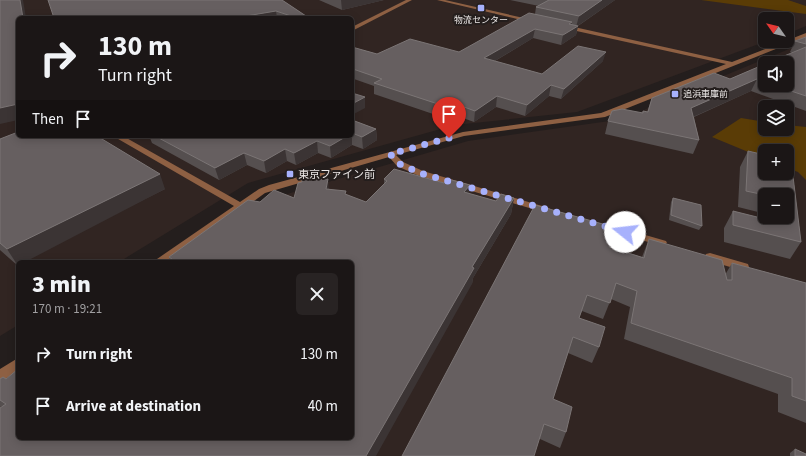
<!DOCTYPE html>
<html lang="en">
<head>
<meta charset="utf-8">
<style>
  :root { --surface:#1b1616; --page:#282323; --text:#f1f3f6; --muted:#a09fa1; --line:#393535 }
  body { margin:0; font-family:"Source Sans 3","Noto Sans JP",sans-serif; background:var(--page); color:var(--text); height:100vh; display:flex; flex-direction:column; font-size:15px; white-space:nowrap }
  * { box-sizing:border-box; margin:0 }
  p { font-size:13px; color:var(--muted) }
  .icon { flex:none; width:22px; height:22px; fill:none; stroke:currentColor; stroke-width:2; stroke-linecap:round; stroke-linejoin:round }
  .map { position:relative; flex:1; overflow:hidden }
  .drawer { position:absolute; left:16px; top:260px; width:338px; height:180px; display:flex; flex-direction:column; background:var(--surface); border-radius:6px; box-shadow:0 2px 10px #0003,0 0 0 1px var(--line) }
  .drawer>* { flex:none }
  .guide { position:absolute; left:16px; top:16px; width:338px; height:122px; border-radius:6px; box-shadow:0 2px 10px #0003,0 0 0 1px var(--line); background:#1b1616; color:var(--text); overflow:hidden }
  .needle { width:26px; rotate:304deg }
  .fabs { position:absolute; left:758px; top:12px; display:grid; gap:8px }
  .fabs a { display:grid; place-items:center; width:36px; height:36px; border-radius:6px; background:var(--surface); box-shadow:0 2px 10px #0003,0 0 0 1px var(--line); font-size:20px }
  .pin { position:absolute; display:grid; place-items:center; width:34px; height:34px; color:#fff; margin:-41px -17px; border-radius:50% 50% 50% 0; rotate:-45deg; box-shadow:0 0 4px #0007 }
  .pin .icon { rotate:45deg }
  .me { position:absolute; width:44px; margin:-22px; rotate:286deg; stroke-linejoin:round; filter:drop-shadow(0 0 3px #0008) }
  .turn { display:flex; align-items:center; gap:14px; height:84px; padding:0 16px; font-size:18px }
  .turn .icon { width:52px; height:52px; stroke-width:2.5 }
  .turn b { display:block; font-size:28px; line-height:34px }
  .then { display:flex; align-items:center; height:38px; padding:0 16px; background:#0003; gap:8px; font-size:15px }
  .round { display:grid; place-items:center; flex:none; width:42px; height:42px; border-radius:6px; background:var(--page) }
  .overview { display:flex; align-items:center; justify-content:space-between; height:68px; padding:0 16px }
  h1 { font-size:24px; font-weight:800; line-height:30px }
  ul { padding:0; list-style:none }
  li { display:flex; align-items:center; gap:12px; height:52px; padding:0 16px }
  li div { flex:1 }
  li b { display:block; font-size:15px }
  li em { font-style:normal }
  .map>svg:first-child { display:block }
  .built { fill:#312522; fill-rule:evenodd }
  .green { fill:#5a3c06 }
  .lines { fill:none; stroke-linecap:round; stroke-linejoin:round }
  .minor { fill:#8e6043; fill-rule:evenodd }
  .wall { fill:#554f4f; fill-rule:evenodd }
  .shaded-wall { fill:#3b3434 }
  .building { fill:#665f60; stroke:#7b7575 }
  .route { stroke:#a7b1fc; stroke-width:7; stroke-dasharray:0 12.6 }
  .poi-dot { fill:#a7b1fc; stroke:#241e1d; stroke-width:1.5 }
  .labels { text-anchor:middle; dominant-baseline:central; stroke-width:4; stroke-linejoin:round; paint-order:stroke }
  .far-poi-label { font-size:9px; fill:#ede9e8; stroke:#241e1d }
  .poi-label { font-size:11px; fill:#ede9e8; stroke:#241e1d; text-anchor:start }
</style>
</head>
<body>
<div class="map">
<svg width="806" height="456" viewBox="0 0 806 456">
  <rect width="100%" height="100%" fill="#241e1d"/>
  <!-- built -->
  <path class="built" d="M0,0h806v26l-19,8v-15h-22v22h2l-190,71 -122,13 -207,58 -129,79h-101v63l-18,11zM18,18h334v118h-334z
    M806,42v414h-806v-55l18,37h334v-176l-82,-63 198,-58 163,-23 20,-12zM765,63h22v22h-22zM765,107h22v22h-22zM765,151h22v22h-22zM765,195h22v22h-22z"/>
  <!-- green -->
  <path class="green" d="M701,0h87l18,6v8z
    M741,118l24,4v7h22v-4l19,2v53l-8,-8 -11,-4v-17h-22v8l-53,-22z"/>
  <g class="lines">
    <!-- minor -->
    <path class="minor" d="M406,0h6l-60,31v-4z
      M437,0h8l92,21 -3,2z
      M565,25l167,37 74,-29v4l-201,80 -141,19 -68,19 7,7 20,9 126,37 2,2 -2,2h-6l-126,-37 -20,-9 -8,-9 -124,36 -96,69h-13l1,-3 77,-53 -121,-70h10l117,66 19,-13 10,-4 194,-53 138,-19 125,-49 -163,-36 -1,-1z
      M604,223l62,18 1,2 -5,3 -62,-18 -1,-2z
      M710,253l38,11 1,3 -1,3 -4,1 -38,-11 -1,-3 1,-3z
      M18,358v13l-18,11v-13z"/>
  </g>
  <!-- wall -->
  <path class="wall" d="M282,0l27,18h-255z
    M319,0h65l-42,10z
    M510,0h105l-37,26 -2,9 -15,10 -28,-7 -38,23 47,13 61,-13 -42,38 -12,-3 -24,20 -29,-9 -22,15 -11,-4 -9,6 -18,-6v-3l-62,-21v-8l-20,-7 -2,1v-33l25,7 82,-2 76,-38 1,-7 3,-1z
    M806,37v74l-55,-20 -57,26 5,23 -6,14 -88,-20 3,-13 34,-8 1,-2 4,1 5,-14 78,-19 35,-15v21h22l5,-32 -2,-1 5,-11z
    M352,120l24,9 1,11 -14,9 -11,-4 -21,13 -13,-5 -22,12 -9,-4 -21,12 -19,-8 -28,15 -67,-37 -2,-5 -3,-2h205z
    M0,139l165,50 -147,73v4l-18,-16z
    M748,151l17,4v18h22v-14l4,1 10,82 -11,17 -66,-17v-14l9,-17 25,7v-6l-20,-5 2,-40zM765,195h22v22h-22z
    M320,177v2l9,10 18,6 19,7 18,-18v-5l86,6 -1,9 27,7 18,-3 -3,16 -38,64 -1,6 -472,123v-28h6l346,-117h-181l-2,-5 91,-55 34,-4 8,-16z
    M673,198l29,28 -3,4 -30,-10 2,-18z
    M649,239l76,36 7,-12 74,20v140l-28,-11v-18l-154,-55 6,-32 -19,-8 -8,20 -21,-8 -3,7 20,29 -7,16 -24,-10 -15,46 13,33 -6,16 -20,-9 -138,17 208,-209 32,10z
    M795,449l11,7h-16v-3z"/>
  <!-- shaded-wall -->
  <path class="shaded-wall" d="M20,0h3l3,18h-3z
    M341,0h43l-42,10z
    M602,0h13l-39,27 3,-11z
    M276,11l1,7h-31v-2z
    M572,22l-2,9 8,-5 -2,9 -15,10 2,-10 6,-11z
    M535,29l-2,9 -50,30 1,-10z
    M606,52l-3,9 -42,38 3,-10z
    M352,69h1l1,10 -2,1z
    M757,79l-6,12 -65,29 5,-12z
    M551,85l-2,11 -24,20 2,-11z
    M497,96l-1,11 -22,15 1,-11z
    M365,97v11l-13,7v-11z
    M18,104v16l-18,4v-16z
    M464,107l-1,11 -9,6v-11z
    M376,129l1,11 -14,9 -1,-12z
    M347,136h5v9l-21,13 -1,-12z
    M317,141l1,12 -22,12 -2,-12z
    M285,149l2,12 -21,12 -2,-12z
    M244,153l3,12 -28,15 -4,-12z
    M160,174l5,15 -140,73h-7v4l-11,-17z
    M328,179l1,15 -3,-5z
    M470,185l-2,15 -4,-8z
    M514,198l-3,16 -38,64 -1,6 -96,172h-10l106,-189z"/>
  <!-- building -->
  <path class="building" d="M0,0h20l3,18h-5v86l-18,4z
    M48,0h234l27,18h-12l-21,-7 -30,5 2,2h-194z
    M549,0h53l-23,16 -43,-9z
    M529,13l43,9 -3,2 9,2 -15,9 -28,-6 -51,29 58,16 36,-28 28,6 -42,37 -13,-4 -24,20 -30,-9 -22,15 -11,-4 -10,6 -17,-6 4,-2 -67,-22 8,-4 -29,-10h-1v-22l25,7 33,-15 49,13z
    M806,37v7l-11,-3z
    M806,47v49l-33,-11h14v-22h-20z
    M765,64v18l-8,-3 -66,29 8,32 -91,-19 4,-10 10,-2 21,4v-2l5,1 4,-14 62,-25 16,6z
    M352,93l13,4 -13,7z
    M352,120l24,9 -14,8 -10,-4z
    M18,132v4h79l63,38 -153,75 -7,-6v-104z
    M155,136h192l-17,10 -13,-5 -23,12 -9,-4 -21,12 -20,-8 -29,15z
    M748,151l17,4v18h22v-14l4,1 10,82 -68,-17v-14l36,9v-3h18v-22h-22l-19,-4z
    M394,169l50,14 4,-4 22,6 -6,7 32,9 5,-7 13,4 -42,69 2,1 -108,188h-366v-48l6,-4 -6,-4v-21l3,-2 3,2 12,-10v69h334v-176h-176l-7,-5 79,-57 12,2 14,-12 20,8 4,-15 4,-1v-4l18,-1 -1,2h9l-2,10 20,2 -1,3 21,8 21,-21 -3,-2z
    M673,198l28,7 1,21 -31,-11z
    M535,205l82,23 -8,19 35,11 5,-19 73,21 5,20h5v-17l74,20v118l-14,-5v-18l-161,-55 6,-32 -21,-8 -6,20 -23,-8 -8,23 26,9 -6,20 -26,-10 -20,62 19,8 -6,25 -22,-8 -10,32h-132z
    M795,449l11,5v2h-11z"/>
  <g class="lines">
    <!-- route -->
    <path class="route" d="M449,138l-59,16 10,10 20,9 205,59"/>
  </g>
  <!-- markers -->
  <g class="poi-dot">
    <rect x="477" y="4" width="8" height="8" rx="2"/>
    <rect x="671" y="90" width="8" height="8" rx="2"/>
    <rect x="286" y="170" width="8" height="8" rx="2"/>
  </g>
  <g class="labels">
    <!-- far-poi labels -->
    <g class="far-poi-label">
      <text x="481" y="20">物流センター</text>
      <text x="683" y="94" text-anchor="start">追浜車庫前</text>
    </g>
    <!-- poi labels -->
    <g class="poi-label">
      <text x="298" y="174">東京ファイン前</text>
    </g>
  </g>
</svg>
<div class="fabs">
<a><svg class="needle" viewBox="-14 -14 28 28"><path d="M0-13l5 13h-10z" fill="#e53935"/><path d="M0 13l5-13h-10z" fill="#a09fa1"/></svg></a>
<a><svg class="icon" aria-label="sound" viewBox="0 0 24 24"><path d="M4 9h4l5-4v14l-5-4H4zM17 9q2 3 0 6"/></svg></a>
<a><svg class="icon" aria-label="layers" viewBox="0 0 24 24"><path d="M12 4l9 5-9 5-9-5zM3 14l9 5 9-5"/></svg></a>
<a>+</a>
<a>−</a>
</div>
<div class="pin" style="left:449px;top:138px;background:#d93025"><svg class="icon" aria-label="arrive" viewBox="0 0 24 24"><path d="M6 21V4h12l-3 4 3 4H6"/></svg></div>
<svg class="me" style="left:625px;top:232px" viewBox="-20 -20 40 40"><circle r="19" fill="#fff"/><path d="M0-13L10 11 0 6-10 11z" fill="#a7b1fc"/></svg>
<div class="guide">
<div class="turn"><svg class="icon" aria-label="right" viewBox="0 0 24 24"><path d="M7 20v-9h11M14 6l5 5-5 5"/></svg><div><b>130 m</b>Turn right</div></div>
<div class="then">Then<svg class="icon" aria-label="arrive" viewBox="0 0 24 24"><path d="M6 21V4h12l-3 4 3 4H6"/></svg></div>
</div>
<section class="drawer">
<div class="overview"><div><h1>3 min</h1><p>170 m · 19:21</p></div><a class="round"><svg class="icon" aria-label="close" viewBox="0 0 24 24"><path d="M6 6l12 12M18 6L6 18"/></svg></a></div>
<ul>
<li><svg class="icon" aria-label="right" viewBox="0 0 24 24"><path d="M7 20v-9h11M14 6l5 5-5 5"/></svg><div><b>Turn right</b></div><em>130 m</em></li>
<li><svg class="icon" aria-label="arrive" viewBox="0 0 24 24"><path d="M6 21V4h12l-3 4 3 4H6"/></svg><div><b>Arrive at destination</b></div><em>40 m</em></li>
</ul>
</section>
</div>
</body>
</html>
